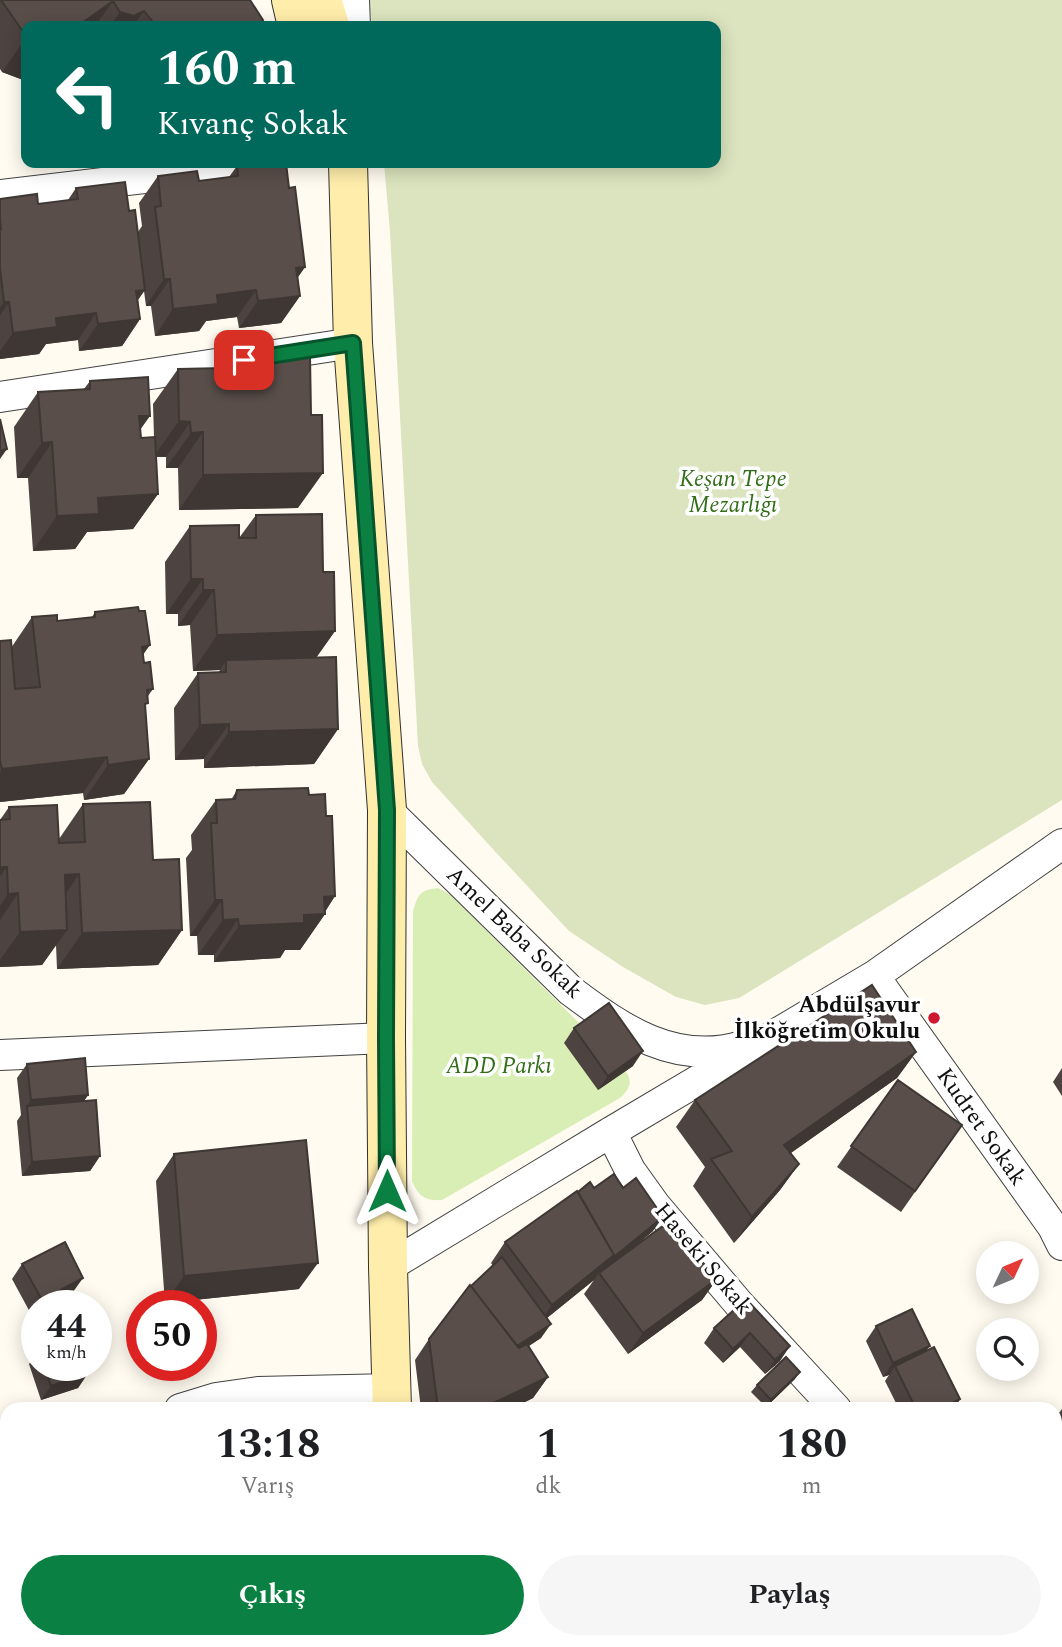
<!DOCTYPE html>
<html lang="tr">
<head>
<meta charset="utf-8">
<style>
  :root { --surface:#fff; --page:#f6f6f6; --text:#202124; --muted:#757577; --accent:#0b8043 }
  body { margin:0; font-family:Spectral,serif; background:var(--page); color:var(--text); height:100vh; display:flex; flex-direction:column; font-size:26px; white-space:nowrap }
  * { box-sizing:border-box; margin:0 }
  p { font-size:23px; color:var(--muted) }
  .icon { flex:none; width:38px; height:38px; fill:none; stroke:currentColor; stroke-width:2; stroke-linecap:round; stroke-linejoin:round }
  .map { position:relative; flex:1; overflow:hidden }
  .side { position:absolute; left:0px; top:1402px; width:1062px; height:247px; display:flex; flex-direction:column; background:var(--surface); border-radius:21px 21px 0 0; box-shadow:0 4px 18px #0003 }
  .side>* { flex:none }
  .hud { position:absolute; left:21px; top:21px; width:700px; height:147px; border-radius:14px; box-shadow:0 4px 18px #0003; background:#00695c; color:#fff; overflow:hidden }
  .needle { width:46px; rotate:46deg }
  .buttons { position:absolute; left:976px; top:1241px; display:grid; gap:14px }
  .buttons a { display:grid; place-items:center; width:63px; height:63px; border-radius:50%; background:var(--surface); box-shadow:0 4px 18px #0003; font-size:35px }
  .speed { position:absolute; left:21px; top:1290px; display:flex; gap:14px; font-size:35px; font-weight:700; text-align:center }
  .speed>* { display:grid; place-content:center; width:91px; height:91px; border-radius:50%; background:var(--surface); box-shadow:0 4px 18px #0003; line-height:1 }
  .speed small { font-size:18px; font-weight:400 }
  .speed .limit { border:10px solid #d22; background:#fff; color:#111 }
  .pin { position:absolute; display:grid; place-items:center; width:60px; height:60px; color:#fff; margin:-30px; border-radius:14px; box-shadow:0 4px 10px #0006 }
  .me { position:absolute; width:77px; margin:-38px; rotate:0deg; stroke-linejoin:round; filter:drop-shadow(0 0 5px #0008) }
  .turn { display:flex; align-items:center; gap:24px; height:147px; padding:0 21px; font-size:32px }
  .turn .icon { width:91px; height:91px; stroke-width:2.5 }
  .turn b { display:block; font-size:49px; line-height:60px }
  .eta { display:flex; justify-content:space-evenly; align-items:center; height:119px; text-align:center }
  .eta b { font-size:42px; font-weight:700; line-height:49px }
  .action { display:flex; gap:14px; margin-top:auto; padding:14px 21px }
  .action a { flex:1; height:80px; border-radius:42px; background:var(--accent); color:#fff; font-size:28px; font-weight:700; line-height:80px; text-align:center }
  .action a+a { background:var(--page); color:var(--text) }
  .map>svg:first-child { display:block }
  .green { fill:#d8eeb5 }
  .cemetery { fill:#dbe4be }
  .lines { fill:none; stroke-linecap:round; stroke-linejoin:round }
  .street-casing { stroke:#424242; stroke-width:32 }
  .secondary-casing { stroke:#313131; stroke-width:40 }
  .street { stroke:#fff; stroke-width:30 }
  .secondary { stroke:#ffeeab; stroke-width:38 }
  .wall { fill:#4d4340 }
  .shaded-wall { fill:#3e3734 }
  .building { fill:#594e4a; stroke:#3e3734; stroke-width:2 }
  .route-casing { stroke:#07532c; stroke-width:18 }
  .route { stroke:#0b8043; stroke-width:12 }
  .poi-dot { fill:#ce1730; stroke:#fff; stroke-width:2.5 }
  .labels { text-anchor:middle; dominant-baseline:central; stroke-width:7; stroke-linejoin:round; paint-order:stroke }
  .park-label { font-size:23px; font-style:italic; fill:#316e17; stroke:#fff }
  .street-label { font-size:23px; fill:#0f0f0f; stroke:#fff }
  .poi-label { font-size:23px; font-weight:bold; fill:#0f0f0f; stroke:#fff; text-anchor:end }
</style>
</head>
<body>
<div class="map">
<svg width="1062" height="1647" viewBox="0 0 1062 1647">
  <rect width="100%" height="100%" fill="#fffbf0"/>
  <!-- green -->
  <path class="green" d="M438,888l13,7 169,169c12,14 14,21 0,34l-178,102c-17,1 -23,-3 -30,-19l1,-270c5,-17 7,-21 25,-23z"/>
  <!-- cemetery -->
  <path class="cemetery" d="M369,0h693v800l-323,198 -34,7 -29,-8 -53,-30 -54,-36 -79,-85 -58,-64 -10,-18 -4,-18 -28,-514 -6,-69h332v-137h-344z"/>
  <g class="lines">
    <!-- street casing -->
    <g class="street-casing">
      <path id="street" d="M354,0l1,26
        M0,195l272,-32
        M0,397l353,-54
        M387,810l184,181c52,39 104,75 171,55
        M874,976l179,251 9,18
        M0,1055l386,-17
        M611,1132l19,38 25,35 84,99 97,105
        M388,1267l223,-135 263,-156 188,-132
        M180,1409l36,-11 42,-6 134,-3
        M0,1483l7,-7
        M0,1590l7,-51
        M121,1647l31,-5
        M835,1647v-5"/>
    </g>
    <!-- secondary casing -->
    <g class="secondary-casing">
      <path id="secondary" d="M291,0l6,26
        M322,0l8,26
        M348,163l5,180 34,467 -1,228 2,229 4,142
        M455,1642l4,5"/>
    </g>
    <!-- street -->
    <use href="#street" class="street"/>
    <!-- secondary -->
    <use href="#secondary" class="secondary"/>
  </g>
  <!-- wall -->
  <path class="wall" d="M0,0h250l13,20 -4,6h-233v55l-24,-9 -2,-3z
    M237,166l52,22 16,79 -7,10 2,19 -19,27 -42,5 -2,-11 -31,4 -7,10 -44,5 -4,-30h-5l-2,-15 -6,9 2,19 -18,27 -43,5 -1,-11 -32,4 -7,10 -39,5v-160l38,5 30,-4 8,-12 53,23 9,21 4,-6 -3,-23 19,-27 41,5 30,-4z
    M244,357l54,151 -119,2 -1,-42h-12v-11h-10l2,37 -25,35 -46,3 -12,17 -42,2 -5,-73h-11l-3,-51 24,-35 46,-3 6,-8 50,48 1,9 13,-1 -1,-33 25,-35 49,12z
    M256,515l67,57 12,59 -19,27 22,71 -24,35 -110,4v-9l-29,1 -1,-52 24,-35h20l2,-3 -27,1 -3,-46 -12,1v-12h-12l-1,-52 25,-36 49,12z
    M95,612l48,43 1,8 9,26 -5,7 -3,11 4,52 -25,35 -40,6 -1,-7 -83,9v-161l11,7 21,-31 25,4 35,-4z
    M237,790l72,5 17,21 9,80 -10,16v2l-25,36h-15l-5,8 -66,4v-7h-16l-1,-19h-7l-4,-78 6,-8 -1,-15 25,-35h15z
    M83,804l70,56 29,70 -24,35 -101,4 -1,-24 -14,20 -42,2v-147l9,-13 50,32z
    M574,1028l59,38 -35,24 -34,-47z
    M916,1052l-19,26 -106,75 8,11 -19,26 -46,53 -41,-57 12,-19 -29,-40 19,-27z
    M27,1064l61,31 -4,6 16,55 -10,15 -68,5 -5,-55 4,-6 -4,-37z
    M1062,1068v28l-9,-14z
    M898,1080l64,45 -61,87 -64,-45z
    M174,1154l125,135 -134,14 -9,-122z
    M594,1188h29l30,43 -20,17 84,31 -15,21 -74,54 -44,-60 10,-14 -47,38 -6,20 -12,8 19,31 -15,21 -22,11h-90l-6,-49 14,-21 64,-73 -2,-3 14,-21 73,-50z
    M22,1264l51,28 -25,14h-11v6l-6,2 -19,-35z
    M746,1299l34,62 -15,13 -25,-27 -17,16 -19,-20 10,-15z
    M876,1326l50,25 34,48 -6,10h-55l-14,-28 4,-6 -6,2 -17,-36z
    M37,1353v12h49l2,8 -10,15 -37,12 -12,-36z
    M795,1379l-29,28 -15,-15 6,-7z
    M1062,1409v13l-3,-9z
    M299,1642h117l2,5h-116z
    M489,1642h120l5,5h-121z
    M866,1642h112l2,5h-118z
    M989,1642h66l7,5h-71z"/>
  <!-- shaded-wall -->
  <path class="shaded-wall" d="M113,1l-18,25h-17z
    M144,11l-11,15h-23l10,-14z
    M26,38v43l-24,-9z
    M305,267l-19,27 10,-26z
    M164,279h6l-19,27h-5z
    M145,290l-19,26 10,-25z
    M256,290l-19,27 -31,4 -7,10 -44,5 18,-27 44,-14z
    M300,296l-19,27 -42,5 19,-27z
    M4,302h5l-9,13v-7z
    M96,313l-18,27 -32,4 -7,10 -39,5v-8l13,-18 43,-15z
    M140,319l-18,27 -43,5 19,-27z
    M139,416h11l-25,35z
    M179,421l11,1 -24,35 -12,-1z
    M203,432l-25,36h-12l25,-35z
    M52,442l-24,36h-11l25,-35z
    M7,449l-7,10v-8z
    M323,473l-25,35 -119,2 24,-35z
    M158,494l-25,35 -46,3 -12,17 -42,2 24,-35 41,-18z
    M191,579h12l-25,35h-12z
    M203,590h11l-24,35 -12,1z
    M335,631l-25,35 -84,-6 -6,10 -27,1 24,-36z
    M150,645l-25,35 17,-33z
    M229,724l-25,35 -29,1 25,-35z
    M338,729l-24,35 -110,4 25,-36z
    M107,757l-24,36 -83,9v-30l2,-3z
    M149,759l-25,35 -40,6 24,-35z
    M0,867h7l-7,9z
    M79,874l-24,36 10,-35z
    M18,893l-18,27v-14l8,-12z
    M335,896l-12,18h2l-25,36h-15l-5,8 -66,4 25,-36 65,-11 20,-18z
    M215,900h7l-25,36h-7z
    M238,919l-24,36h-16l25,-35z
    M67,930l-25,35 -42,2v-7l20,-28z
    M182,930l-24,35 -101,4 25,-36z
    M643,1051l-10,15 -35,24 10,-14z
    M916,1052l-19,26 -132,93 19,-26z
    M88,1095l-10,15 -51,-4 -6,9 10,-15z
    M100,1156l-10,15 -68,5 10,-14z
    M799,1164l-19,26 -46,53 18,-26z
    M663,1217l-10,14 -54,45 1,-1 -1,-2 -5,7 -57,46 15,-21 62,-50z
    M318,1263l-19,26 -134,14 19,-27z
    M83,1278l-10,14 -25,14h-10l4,-6z
    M717,1279l-15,21 -74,54 15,-21z
    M551,1324l-10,14 -41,26 10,-14z
    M750,1333l-10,14 -17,16 10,-14z
    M790,1346l-10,15 -15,13 10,-14z
    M930,1346l-11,14 -24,6 -6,9 -6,2 10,-14z
    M800,1372l-5,7 -29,28 5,-7z
    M88,1373l-10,15 -37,12 10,-14z
    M548,1377l-15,21 -22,11h-30z
    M960,1399l-6,10h-13z
    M1062,1640v7h-22z
    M404,1642h9l-4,5h-15z"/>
  <!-- building -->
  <path class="building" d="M1,0h249l13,20 -6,5v1h-101l-12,-15 -10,5 -14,-4 -7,-11 -35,25h-52v10z
    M259,163h27l3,25 6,-1 10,80 -9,1 4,28 -42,5 -2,-11 -39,5 1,9 -45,5 -3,-30h-6l-9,-72 6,-1 -3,-30 39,-5 2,10 39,-5 -1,-10z
    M125,182l4,29 6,-1 10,80 -9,1 4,28 -42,5 -2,-11 -40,5 1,9 -44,6 -4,-31h-5l-4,-34v-39h1l-1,-10v-20l37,-5 1,10 40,-5 -2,-11z
    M310,356l1,59h11l1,58 -120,2v-43l-12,1 -1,-11 -11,-1 -1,-52 48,-1v13l18,-1v-23z
    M148,377l2,39h-11l2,22 14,-1 3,57 -60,4 1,16 -42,2 -5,-74 -10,1 -4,-51 52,-3v-8z
    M0,419l7,30 -7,2z
    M322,514l1,58h11l1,59 -118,4 -3,-45h-11v-11h-12l-1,-53 49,-1v13h17v-23z
    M138,607l1,4h6l5,34 -8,2 2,16 6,-1 3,27 -6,1 1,13 -3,1 4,55 -41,6 -1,-8 -105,12 -2,-8v-120l11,-1 4,49 25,-2 -8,-70 25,-2v6l38,-4v-5z
    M336,657l2,72 -109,3v-8l-29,1 -2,-52 28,-1v-12z
    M308,788l1,7 16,-1 1,22h6l3,80 -11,1 1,17 -21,1v8l-65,3 -1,-7 -15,1 -1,-20h-7l-4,-77h6l-1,-23 19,-1 2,-9z
    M150,802l3,58 26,-1 3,71 -100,3 -3,-59 -14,1 2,55 -47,2 -2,-39 -10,1 -1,-27h-7v-47l10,-1 -1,-12 48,-2 2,38 26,-1 -2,-38z
    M872,985l44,67 -132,93 15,19 -47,53 -41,-58 21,-8 -37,-51z
    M609,1003l34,48 -35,25 -34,-48z
    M85,1058l3,37 -57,5 -4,-36z
    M898,1080l64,45 -47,66 -64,-45z
    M96,1100l4,56 -68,6 -5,-56z
    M306,1140l12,123 -134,13 -10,-122z
    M614,1174l9,14 13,-10 27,39 -54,44 5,-6 -36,-63 12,-10 4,6z
    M577,1191l37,64 -62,50 -47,-63z
    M668,1222l49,57 -74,54 -44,-60z
    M65,1242l18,36 -41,22 -20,-36z
    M502,1257l49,67 -34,22 -46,-60z
    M470,1285l49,63 8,-4 21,33 -67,32h-43l-9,-70z
    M746,1299l44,47 -15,14 -25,-27 -17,16 -19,-21z
    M912,1309l18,37 -37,17 -17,-37z
    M934,1347l26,52 -19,10h-25l-21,-43z
    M786,1357l14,15 -29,28 -14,-15z
    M44,1365h42l2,8 -37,13z
    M1055,1581h1l6,16v43l-22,7h-34l-2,-5h51z
    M325,1642h79l-10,5h-66z
    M411,1642h5l2,5h-17z
    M519,1642h53l1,5h-50z
    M572,1642h37l5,5h-41z
    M876,1642h102l2,5h-98z"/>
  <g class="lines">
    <!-- route casing -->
    <g class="route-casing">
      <path id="route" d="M244,360l109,-17 34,467 -1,228 1,153"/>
    </g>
    <!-- route -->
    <use href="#route" class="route"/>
  </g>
  <!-- markers -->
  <circle class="poi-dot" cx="934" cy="1018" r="7"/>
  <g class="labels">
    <!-- park labels -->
    <g class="park-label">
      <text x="733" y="479">Keşan Tepe<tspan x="733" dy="26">Mezarlığı</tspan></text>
      <text x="499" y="1066">ADD Parkı</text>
    </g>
    <!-- street labels -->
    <g class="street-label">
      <text transform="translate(514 933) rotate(44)">Amel Baba Sokak</text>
      <text transform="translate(981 1127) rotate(55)">Kudret Sokak</text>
      <text transform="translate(703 1259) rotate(50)">Haseki Sokak</text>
    </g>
    <!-- poi labels -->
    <g class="poi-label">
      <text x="920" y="1005">Abdülşavur<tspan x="920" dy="26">İlköğretim Okulu</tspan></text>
    </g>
  </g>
</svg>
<div class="buttons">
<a><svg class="needle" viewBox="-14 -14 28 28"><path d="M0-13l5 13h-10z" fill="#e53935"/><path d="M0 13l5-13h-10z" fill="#757577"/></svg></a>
<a><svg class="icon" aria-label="search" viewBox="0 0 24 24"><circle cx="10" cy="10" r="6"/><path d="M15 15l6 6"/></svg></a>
</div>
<div class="speed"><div>44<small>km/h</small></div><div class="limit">50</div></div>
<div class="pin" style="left:244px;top:360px;background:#d93025"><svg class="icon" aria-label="arrive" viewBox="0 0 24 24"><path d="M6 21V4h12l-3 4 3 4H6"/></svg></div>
<svg class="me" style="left:387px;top:1191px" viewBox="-20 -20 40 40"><path d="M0-17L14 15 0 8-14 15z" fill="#0b8043" stroke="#fff" stroke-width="4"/></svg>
<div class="hud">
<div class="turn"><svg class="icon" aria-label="left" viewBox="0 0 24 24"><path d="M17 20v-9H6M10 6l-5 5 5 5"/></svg><div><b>160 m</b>Kıvanç Sokak</div></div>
</div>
<section class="side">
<div class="eta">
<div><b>13:18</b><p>Varış</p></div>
<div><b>1</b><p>dk</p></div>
<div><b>180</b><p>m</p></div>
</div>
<div class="action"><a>Çıkış</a><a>Paylaş</a></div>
</section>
</div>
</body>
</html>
